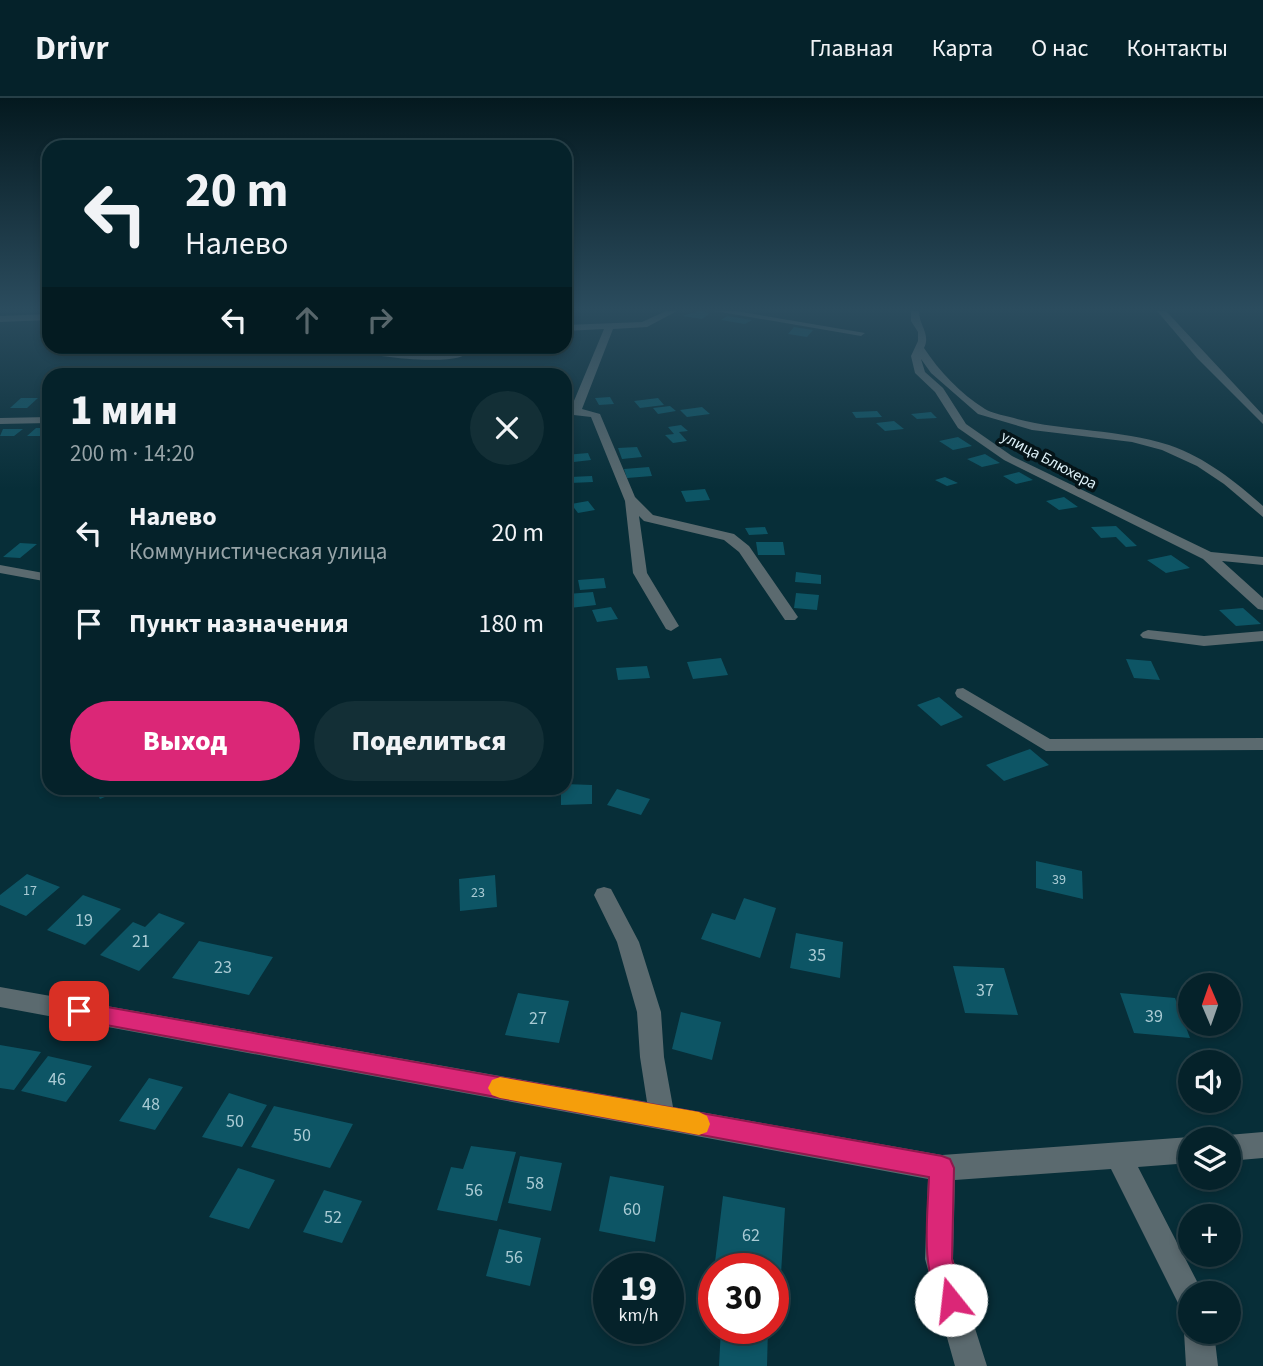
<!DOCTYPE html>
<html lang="ru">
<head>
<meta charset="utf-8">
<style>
  :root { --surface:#05222a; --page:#132f36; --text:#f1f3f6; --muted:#97a4a8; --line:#263f47; --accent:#db2777 }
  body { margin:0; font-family:"Source Sans 3",sans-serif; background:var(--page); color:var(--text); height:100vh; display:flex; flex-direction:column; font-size:26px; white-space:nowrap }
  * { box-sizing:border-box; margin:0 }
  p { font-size:23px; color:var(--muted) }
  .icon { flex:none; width:38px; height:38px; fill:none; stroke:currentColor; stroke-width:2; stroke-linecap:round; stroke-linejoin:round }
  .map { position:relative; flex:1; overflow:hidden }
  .side { position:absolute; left:42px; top:270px; width:530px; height:427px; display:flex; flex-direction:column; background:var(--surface); border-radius:21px; box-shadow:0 4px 10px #0003,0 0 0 2px var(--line) }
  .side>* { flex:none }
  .banner { position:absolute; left:42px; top:42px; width:530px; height:214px; border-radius:21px; box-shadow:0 4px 10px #0003,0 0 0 2px var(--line); background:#05222a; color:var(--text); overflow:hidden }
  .needle { width:46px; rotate:358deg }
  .fabs { position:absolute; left:1178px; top:875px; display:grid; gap:14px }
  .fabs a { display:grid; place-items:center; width:63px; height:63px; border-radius:50%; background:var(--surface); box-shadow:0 4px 10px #0003,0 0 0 2px var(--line); font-size:35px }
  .speed { position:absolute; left:593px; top:1155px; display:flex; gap:14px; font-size:35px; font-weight:700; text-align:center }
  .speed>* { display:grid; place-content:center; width:91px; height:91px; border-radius:50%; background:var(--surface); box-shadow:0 4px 10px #0003,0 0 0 2px var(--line); line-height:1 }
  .speed small { font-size:18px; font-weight:400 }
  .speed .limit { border:10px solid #d22; background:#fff; color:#111 }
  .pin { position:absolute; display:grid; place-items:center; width:60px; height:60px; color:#fff; margin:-30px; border-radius:14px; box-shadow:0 4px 10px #0006 }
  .me { position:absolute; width:77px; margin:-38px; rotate:344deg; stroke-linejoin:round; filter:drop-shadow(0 0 5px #0008) }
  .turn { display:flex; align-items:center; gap:24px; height:147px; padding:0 28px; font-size:32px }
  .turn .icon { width:91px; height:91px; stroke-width:2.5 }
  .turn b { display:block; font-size:49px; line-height:60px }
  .lanes { display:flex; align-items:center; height:66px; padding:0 28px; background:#0003; justify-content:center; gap:35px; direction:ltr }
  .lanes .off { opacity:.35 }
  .round { display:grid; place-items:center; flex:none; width:74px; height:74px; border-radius:37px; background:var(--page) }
  .headline { display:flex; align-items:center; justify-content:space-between; height:119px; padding:0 28px }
  h1 { font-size:42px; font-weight:800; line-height:52px }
  .cta { display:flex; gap:14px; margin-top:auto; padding:14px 28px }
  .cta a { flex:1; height:80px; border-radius:42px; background:var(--accent); color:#fff; font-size:28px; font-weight:800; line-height:80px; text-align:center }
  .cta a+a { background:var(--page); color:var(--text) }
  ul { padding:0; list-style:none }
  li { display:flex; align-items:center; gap:21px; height:91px; padding:0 28px }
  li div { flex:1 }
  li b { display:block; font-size:26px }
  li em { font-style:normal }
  header { display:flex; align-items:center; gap:42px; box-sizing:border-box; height:98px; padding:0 35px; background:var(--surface); border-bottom:2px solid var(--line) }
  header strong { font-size:33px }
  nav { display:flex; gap:38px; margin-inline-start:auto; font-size:24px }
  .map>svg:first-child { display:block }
  .building { fill:#0d5565 }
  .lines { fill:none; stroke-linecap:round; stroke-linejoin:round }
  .minor { fill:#5b6a6f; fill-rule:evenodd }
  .route { fill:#db2777; stroke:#8e194d; stroke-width:2 }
  .slow { fill:#f59e0b }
  .labels { text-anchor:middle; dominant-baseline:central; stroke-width:7; stroke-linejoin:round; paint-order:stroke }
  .number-label { font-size:14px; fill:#aacbd4 }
  .far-street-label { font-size:16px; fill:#def2f9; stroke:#051418 }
  .near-number-label { font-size:18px; fill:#aacbd4 }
</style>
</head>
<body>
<header>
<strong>Drivr</strong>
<nav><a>Главная</a><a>Карта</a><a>О нас</a><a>Контакты</a></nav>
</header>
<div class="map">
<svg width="1263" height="1268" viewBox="0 0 1263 1268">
  <rect width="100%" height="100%" fill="#072e38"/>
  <!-- building -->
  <path class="building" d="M699,213l11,2 -8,6 -20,-3z
    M727,218l25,4 -7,4 -24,-4z
    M794,229l19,3 -6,7 -19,-3z
    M610,299l4,7 -15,1 -4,-7z
    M21,300h17l-11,10h-17z
    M658,300l6,7 -24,3 -6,-7z
    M670,308l6,5 -18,3 -5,-6z
    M702,309l8,7 -23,3 -7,-7z
    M877,313l5,6 -26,1 -4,-6z
    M931,314l6,6 -20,1 -6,-5z
    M894,323l10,8 -19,2 -9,-8z
    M681,327l7,6 -9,1 8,9 -14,2 -8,-8 9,-1 -6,-7z
    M36,330h13v4l-5,4h-17z
    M3,331h20l-9,7h-14z
    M958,339l14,9 -19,4 -14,-9z
    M637,349l5,10 -20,2 -4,-11z
    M588,355l3,7 -26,3v-8z
    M985,356l15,9 -18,4 -15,-8z
    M649,369l3,9 -25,2 -3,-9z
    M1019,374l14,8 -17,4 -13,-8z
    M592,378l1,6 -23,1v-6z
    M945,379l13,6 -11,3 -12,-6z
    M705,391l5,11 -24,2 -5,-11z
    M1064,399l14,10 -19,3 -13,-9z
    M588,403l7,9 -17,3 -7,-9z
    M1116,428l21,20 -11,1 -10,-10 -15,1 -10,-11z
    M765,429l3,7 -19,1 -4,-7z
    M756,444h27l2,13h-27z
    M20,445l17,1 -17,14 -17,-1z
    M1171,457l19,13 -24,5 -19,-13z
    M796,474l25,3v9l-26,-2z
    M604,480l2,10 -26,2 -2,-10z
    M593,494l3,13 -26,3 -3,-14z
    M796,495l23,2 -2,15 -23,-2z
    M611,509l7,12 -21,3 -5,-12z
    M1243,510l18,16 -25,2 -17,-16z
    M721,560l7,17 -35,4 -6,-17z
    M1126,561l25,2 9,19 -26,-2z
    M647,568l3,12 -32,2 -2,-12z
    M939,599l24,20 -22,9 -24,-21z
    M1030,651l19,16 -45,16 -18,-16z
    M565,686l27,1v19l-31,1v-17h4z
    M94,690h33l-27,11z
    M617,691l33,10 -9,16 -34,-10z
    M1036,763l46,10 1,28 -47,-11z
    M27,776l33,13 -34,29 -26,-11v-10z
    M495,777l2,32 -37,4 -1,-32z
    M83,797l38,14 -36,36 -38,-15z
    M744,800l32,10 -16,50 -59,-19 11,-26 23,7z
    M159,815l26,10 -46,48 -39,-16 33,-33 12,5z
    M796,835l47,9 -3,36 -50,-10z
    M199,843l74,16 -24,38 -77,-17z
    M953,868l51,2 14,47 -53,-2z
    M518,895l51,8 -10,42 -54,-8z
    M1120,895l55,5 15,40 -56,-5z
    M681,914l40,10 -9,38 -40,-11z
    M0,947l41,7 -27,38 -14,-2z
    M48,958l44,10 -26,36 -45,-11z
    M149,980l34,9 -28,43 -36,-9z
    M229,995l38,12 -25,42 -40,-10z
    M274,1008l79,18 -23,44 -79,-21z
    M471,1048l45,6 -19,69 -60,-11 14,-43 12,2z
    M520,1058l42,7 -11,48 -43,-8z
    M238,1070l37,12 -26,49 -40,-12z
    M610,1078l54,10 -9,56 -56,-11z
    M324,1092l38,11 -20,42 -39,-11z
    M723,1098l62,12 -4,66 -7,-1v-4h-22l-37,-7z
    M499,1131l42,9 -11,48 -44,-10z
    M721,1230h47l-1,38h-48z"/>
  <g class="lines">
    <!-- minor -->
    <path class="minor" d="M666,213h11l-30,16 -34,2 -31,80 18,5 35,83 18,18 81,19 15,12 49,71 -3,3h-10l-46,-68 -15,-12 -80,-19 -5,-5 8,57 32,53 -8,5 -5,-2 -33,-56 -8,-72 -34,-84 -26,-3v-6h6l33,-79 -39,2v-6l77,-3z
      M715,213h21l129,22 -4,3z
      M911,213h8c0,15 12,23 5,37 15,23 37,46 61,61 7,4 17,6 25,8 52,15 107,11 159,28 37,13 66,36 94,61v11l-39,-33 -27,-18 -35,-16 -30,-8 -100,-12 -54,-16 -47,-41 -10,-14 4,13 18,16 23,36 46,32 199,96 52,5v8l-41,-4 41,37v12l-5,-1 -55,-50 -199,-99 -46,-32 -23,-36 -20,-19 -4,-17 7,-15v-9l-7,-11z
      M1157,213h9l97,104v9l-66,-66z
      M49,216v6l-49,2v-6z
      M343,248c26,0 103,17 120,0h10c-4,5 -7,9 -13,11 -24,7 -95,0 -117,-11z
      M49,319v6l-49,1v-6z
      M0,467l49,9v8l-49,-9z
      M1148,532l56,6 59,-5v10l-59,5 -61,-8 -3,-3 3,-3z
      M963,590l87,51 213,-1v12l-217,1 -89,-54 -2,-4 2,-4z
      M604,789l7,2 28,53 22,70 3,45 9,50 269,48 248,-18 5,2h-5v24l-52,4 65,126h-13v19l-10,-5 -69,-138 -156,11 -2,79 34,107h-32l-30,-107 3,-80 -928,-172v-20l647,115 -7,-45 -3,-45 -20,-70 -23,-47 3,-6z
      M1263,1034v26l-35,3v-22h-9l9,-4z
      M1188,1223l2,11h24l4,34h-32l-2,-34z"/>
  </g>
  <!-- sky -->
  <linearGradient id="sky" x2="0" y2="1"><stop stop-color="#04191f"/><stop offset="0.54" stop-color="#2b4c5e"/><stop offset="1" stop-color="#2b4c5e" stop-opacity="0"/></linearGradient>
  <rect width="1263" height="391" fill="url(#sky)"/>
  <!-- route -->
  <path class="route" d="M79,904l863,154 8,3 4,9 -2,91 12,41 -4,10 -9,4 -10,-4c-20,-48 -14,-82 -12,-133l-850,-157 -7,-2 -3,-7 3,-6z"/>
  <!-- slow -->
  <path class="slow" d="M500,979l199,35 8,4 3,8 -3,8 -8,3 -199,-37 -8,-3 -4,-7 4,-8z"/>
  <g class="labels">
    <!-- number labels -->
    <g class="number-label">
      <text x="1059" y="782">39</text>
      <text x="30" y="793">17</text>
      <text x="478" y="795">23</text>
    </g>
    <!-- far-street labels -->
    <g class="far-street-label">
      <text transform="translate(1049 362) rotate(28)">улица Блюхера</text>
    </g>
    <!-- near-number labels -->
    <g class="near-number-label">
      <text x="84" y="822">19</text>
      <text x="141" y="843">21</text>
      <text x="817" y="857">35</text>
      <text x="223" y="869">23</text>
      <text x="985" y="892">37</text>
      <text x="1154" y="918">39</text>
      <text x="538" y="920">27</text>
      <text x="57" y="981">46</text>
      <text x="151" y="1006">48</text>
      <text x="235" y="1023">50</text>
      <text x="302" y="1037">50</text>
      <text x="535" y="1085">58</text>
      <text x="474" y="1092">56</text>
      <text x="632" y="1111">60</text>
      <text x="333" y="1119">52</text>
      <text x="751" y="1137">62</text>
      <text x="514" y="1159">56</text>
    </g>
  </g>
</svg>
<div class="fabs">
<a><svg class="needle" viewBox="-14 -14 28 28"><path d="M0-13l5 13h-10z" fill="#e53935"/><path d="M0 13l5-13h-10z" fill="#97a4a8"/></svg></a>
<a><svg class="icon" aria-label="sound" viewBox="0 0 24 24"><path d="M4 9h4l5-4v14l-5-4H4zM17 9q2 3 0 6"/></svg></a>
<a><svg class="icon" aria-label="layers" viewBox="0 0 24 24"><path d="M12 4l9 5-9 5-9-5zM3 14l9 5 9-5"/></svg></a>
<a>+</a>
<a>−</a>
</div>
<div class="speed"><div>19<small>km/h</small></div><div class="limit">30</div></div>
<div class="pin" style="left:79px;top:913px;background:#d93025"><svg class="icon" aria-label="arrive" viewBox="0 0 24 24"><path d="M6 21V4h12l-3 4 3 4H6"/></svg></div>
<svg class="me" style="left:951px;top:1202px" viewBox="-20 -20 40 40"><circle r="19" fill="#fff"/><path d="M0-13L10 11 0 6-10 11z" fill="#db2777"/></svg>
<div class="banner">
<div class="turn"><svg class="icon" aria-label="left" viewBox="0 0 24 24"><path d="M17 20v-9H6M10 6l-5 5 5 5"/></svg><div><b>20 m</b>Налево</div></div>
<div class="lanes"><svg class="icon" aria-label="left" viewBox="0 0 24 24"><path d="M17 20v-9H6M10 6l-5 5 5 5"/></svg><svg class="icon off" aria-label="ahead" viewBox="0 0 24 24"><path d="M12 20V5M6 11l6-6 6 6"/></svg><svg class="icon off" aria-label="right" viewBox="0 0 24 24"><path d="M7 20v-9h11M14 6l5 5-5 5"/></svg></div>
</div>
<section class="side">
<div class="headline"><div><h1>1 мин</h1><p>200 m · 14:20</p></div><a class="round"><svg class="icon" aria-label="close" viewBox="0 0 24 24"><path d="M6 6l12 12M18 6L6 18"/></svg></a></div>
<ul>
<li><svg class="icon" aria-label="left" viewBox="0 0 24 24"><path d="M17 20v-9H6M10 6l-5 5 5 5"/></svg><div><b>Налево</b><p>Коммунистическая улица</p></div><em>20 m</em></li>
<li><svg class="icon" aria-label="arrive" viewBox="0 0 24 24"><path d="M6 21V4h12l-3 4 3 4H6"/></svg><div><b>Пункт назначения</b></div><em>180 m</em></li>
</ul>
<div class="cta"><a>Выход</a><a>Поделиться</a></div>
</section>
</div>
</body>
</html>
